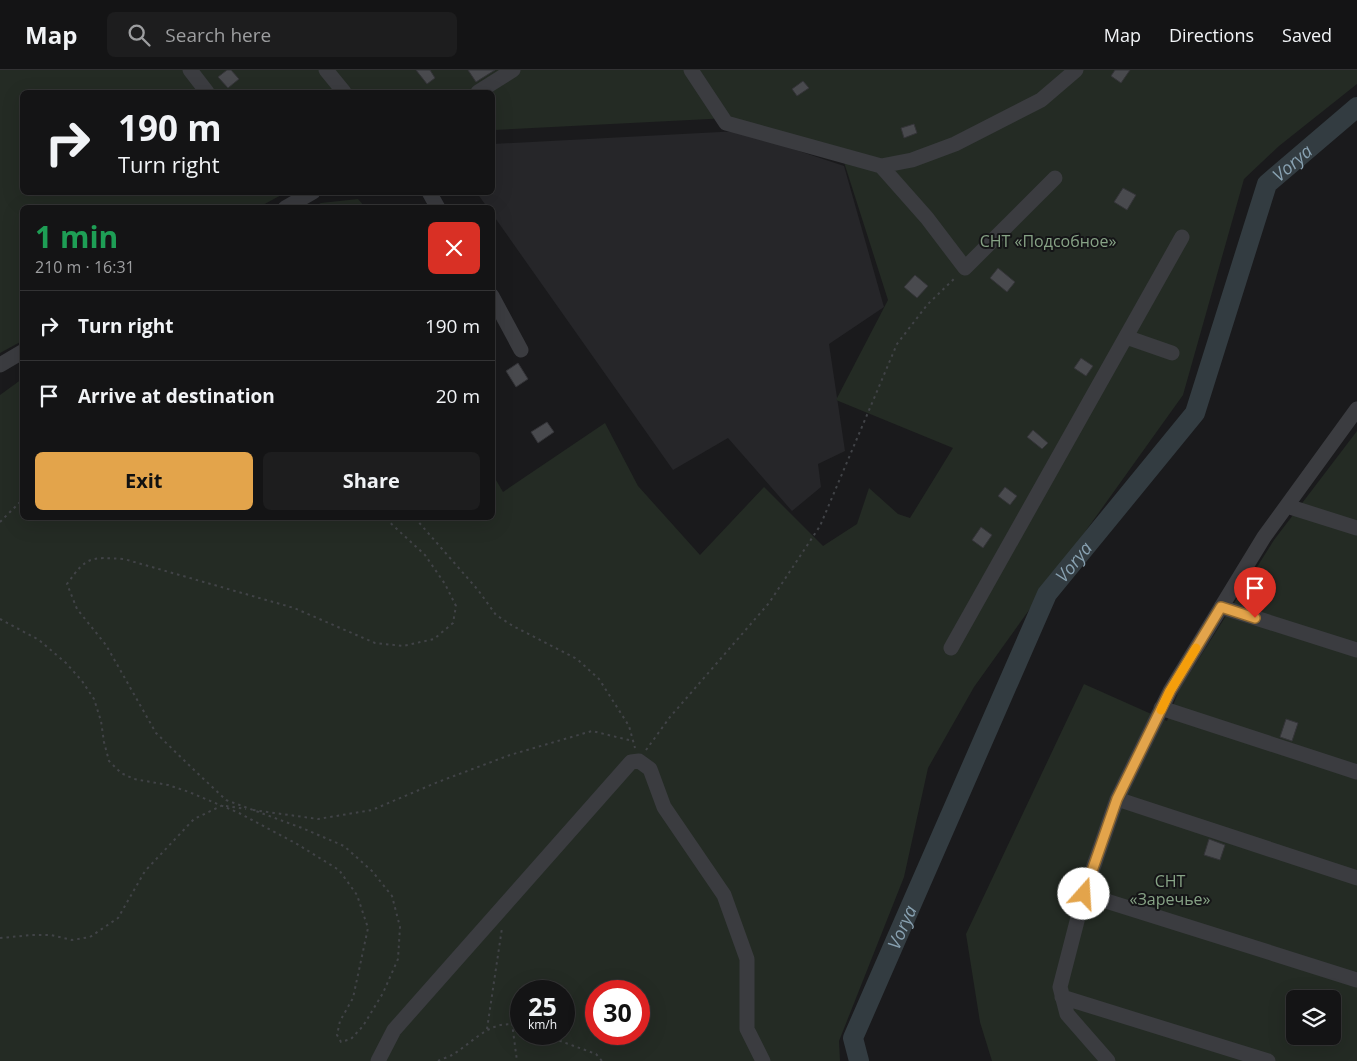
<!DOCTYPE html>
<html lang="en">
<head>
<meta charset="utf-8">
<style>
  :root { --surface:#141415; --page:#1d1d1e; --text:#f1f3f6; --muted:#9d9ea0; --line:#333334; --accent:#e3a44b }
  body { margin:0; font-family:"Open Sans",sans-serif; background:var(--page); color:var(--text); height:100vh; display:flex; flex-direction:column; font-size:19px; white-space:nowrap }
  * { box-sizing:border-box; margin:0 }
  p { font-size:16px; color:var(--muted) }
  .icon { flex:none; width:28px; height:28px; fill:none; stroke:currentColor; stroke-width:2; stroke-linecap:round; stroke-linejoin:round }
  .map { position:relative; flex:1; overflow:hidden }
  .sheet { position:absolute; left:20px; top:135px; width:475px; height:315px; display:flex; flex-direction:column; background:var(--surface); border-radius:8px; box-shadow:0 5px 20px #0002,0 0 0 1px var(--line) }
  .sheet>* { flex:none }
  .top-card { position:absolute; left:20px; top:20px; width:475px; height:105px; border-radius:8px; box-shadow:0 5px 20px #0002,0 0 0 1px var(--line); background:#141415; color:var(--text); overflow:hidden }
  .buttons { position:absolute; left:1286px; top:920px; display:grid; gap:10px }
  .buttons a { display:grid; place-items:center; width:55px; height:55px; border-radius:8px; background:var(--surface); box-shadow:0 5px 20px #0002,0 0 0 1px var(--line); font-size:25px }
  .speed { position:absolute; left:510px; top:910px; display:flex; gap:10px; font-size:25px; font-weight:700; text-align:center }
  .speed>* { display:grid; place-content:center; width:65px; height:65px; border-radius:50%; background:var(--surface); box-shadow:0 5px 20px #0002,0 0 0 1px var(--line); line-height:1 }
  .speed small { font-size:12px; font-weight:400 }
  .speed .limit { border:8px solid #d22; background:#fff; color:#111 }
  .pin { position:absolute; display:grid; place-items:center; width:42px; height:42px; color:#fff; margin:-51px -21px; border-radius:50% 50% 50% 0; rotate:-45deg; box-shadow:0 0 5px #0007 }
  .pin .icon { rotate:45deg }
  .me { position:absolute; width:55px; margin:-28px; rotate:19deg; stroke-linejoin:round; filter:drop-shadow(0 0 4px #0008) }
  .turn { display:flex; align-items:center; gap:18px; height:105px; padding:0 15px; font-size:22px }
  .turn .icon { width:65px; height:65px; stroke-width:2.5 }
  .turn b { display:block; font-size:35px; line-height:42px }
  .round { display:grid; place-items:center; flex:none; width:52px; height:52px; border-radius:8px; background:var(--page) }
  .headline { display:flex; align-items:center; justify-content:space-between; height:85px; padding:0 15px }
  h1 { font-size:30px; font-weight:700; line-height:38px; color:#1e9e55 }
  .cta { display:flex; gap:10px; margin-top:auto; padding:10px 15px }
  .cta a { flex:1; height:58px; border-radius:8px; background:var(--accent); color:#111; font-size:20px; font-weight:700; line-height:58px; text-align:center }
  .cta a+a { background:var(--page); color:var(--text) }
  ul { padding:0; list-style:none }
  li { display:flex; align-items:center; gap:15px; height:70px; padding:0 15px; border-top:1px solid var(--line) }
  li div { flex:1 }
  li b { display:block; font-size:19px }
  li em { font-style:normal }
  header { display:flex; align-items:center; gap:30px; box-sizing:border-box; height:70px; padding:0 25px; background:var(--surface); border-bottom:1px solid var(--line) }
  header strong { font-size:24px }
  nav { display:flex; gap:28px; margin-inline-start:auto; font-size:18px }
  .search { width:350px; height:45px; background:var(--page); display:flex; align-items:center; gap:12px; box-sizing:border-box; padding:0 18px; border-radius:8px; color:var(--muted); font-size:19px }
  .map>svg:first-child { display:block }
  .built { fill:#262629 }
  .green { fill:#242b24; fill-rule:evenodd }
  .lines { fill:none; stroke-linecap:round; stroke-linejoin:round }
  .river { stroke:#333c41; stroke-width:20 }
  .building { fill:#494a4e; stroke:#343438 }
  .path { stroke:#414347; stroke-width:2; stroke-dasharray:2.5 4; stroke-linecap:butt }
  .minor { stroke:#3b3c40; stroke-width:15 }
  .route-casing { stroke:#946b31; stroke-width:12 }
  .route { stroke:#e3a44b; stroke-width:9 }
  .slow { stroke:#f59e0b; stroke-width:9 }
  .labels { text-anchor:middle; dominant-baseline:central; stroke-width:4; stroke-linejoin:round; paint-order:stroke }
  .park-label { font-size:16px; fill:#87a386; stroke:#151517 }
  .water-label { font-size:18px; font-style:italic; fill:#88a1b1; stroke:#151517 }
</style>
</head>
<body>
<header>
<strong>Map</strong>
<div class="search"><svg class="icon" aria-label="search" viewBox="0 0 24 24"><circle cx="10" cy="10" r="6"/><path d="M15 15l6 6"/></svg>Search here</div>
<nav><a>Map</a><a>Directions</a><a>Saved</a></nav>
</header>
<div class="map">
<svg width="1357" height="991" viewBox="0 0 1357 991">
  <rect width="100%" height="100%" fill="#1a1a1c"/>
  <!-- built -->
  <path class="built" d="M739,61l105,35 40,141 -55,37 16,107 -27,13 3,23 -29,24 -64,-73 -55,32 -180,-255 -1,-7 -5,-1 -10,-14 15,-1 1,-48z"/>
  <!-- green -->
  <path class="green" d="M0,0h1357v14l-78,62 -35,33 -61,216 -209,292 -46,81 -24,109 -65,164 1,20h-840v-666l22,-16v139h470l1,-43 10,17 102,-69 33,63 62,69 64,-68 59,59 34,-22 12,-36 29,26 12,4 43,-70 -117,-48 52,-100 -45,-141 -114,-41 -236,12 -1,-38h-470v100l263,1 -26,14 -237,1v133l-22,12zM521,921h43v43h-43zM596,921h43v43h-43z
    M358,129l7,8h-52l8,-4z
    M1357,361v630h-365l-12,-39 -14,-88 118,-250 83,37 12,-31 95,-150zM1295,929h37v37h-37z"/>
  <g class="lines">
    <!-- river -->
    <path class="river" id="s1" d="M859,991l-6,-23 194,-444 148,-181 72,-229 90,-77"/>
  </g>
  <!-- building -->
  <path class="building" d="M227,0h4l8,9 -11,9 -10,-11z
    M416,0h14l5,8 -8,6z
    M468,0h27l-19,12z
    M1115,0h15l-9,13 -10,-7z
    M803,11l6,7 -12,8 -5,-7z
    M914,54l3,9 -13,5 -3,-10z
    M1123,118l13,7 -9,15 -13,-8z
    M998,198l17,14 -8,10 -17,-14z
    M915,205l13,11 -11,12 -13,-11z
    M1081,288l12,8 -7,10 -12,-8z
    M518,293l10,16 -12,8 -10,-16z
    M547,352l7,10 -16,11 -7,-11z
    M1033,360l15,13 -6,6 -15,-12z
    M1005,417l12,9 -7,9 -12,-9z
    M981,457l11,8 -9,13 -11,-8z
    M1286,649l12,4 -6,18 -12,-4z
    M1209,769l16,6 -5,15 -16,-5z"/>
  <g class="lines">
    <!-- path -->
    <path class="path" d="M415,448l63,72 18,25 17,11 64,33 22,20 30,47 6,22
      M0,452l22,-22
      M0,549l39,21 27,23 16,18 12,18 7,22 3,21 5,19 12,12 13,6 34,6 21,7 50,21 58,31 42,26 18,25 11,33 -15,70 -13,23 -3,14 4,7 10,-3 12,-13 20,-33 15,-34 2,-32 -8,-31 -20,-25 -28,-25 -42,-18 -76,-28 -34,-32 -36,-35 -50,-88 -29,-36 -10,-25c20,-28 23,-27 57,-25l170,49 81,35 28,3 31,-7 19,-16 3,-17 -11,-22 -20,-29 -40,-37
      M646,680l24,-33 99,-114 51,-77 77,-182 30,-39 28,-27
      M226,736l20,3
      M253,740l65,9 54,-9 66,-28 72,-27 82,-24 41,10
      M0,868l32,-3h19l21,5 18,-3 28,-19 27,-47 49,-52 27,-13
      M512,953l5,38
      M487,959l15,-101
      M541,964l55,20 6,7
      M438,991c4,-2 10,-4 14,-6 22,-13 41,-39 69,-28"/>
    <!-- minor -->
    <path class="minor" d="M190,0l17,22
      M326,0l18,22
      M691,0l35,53 155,43 31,-6 43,-16 86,-44 35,-30
      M478,22l35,-22
      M881,96l46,52 38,50 90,-90
      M429,122l9,16
      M285,138l28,-16
      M492,226l29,54
      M1126,267l46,16
      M0,295l22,-13
      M1287,436l70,22
      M1221,537l136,43
      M951,578l231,-411
      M1161,638l196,64
      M1117,729l240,79
      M1084,824l273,86
      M1062,927l206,64
      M378,991l16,-31 237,-268 8,-1 11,8 14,38 60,88 23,64v70l16,32
      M1108,991l-41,-47 -7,-27 24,-93 33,-95 53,-108 94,-154 93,-128"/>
  </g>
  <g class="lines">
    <!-- route casing -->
    <g class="route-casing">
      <path id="route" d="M1084,824l33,-95 53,-108 51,-84 34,11"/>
    </g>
    <!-- route -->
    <use href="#route" class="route"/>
    <!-- slow -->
    <path class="slow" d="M1161,640l9,-19 26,-43"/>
  </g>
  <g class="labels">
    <!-- park labels -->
    <g class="park-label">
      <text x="1048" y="171">СНТ «Подсобное»</text>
      <text x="1170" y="811">СНТ<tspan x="1170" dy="18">«Заречье»</tspan></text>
    </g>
    <!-- water labels -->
    <g class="water-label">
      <text stroke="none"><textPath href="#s1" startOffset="1015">Vorya</textPath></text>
      <text stroke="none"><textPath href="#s1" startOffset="550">Vorya</textPath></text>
      <text stroke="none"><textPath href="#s1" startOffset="145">Vorya</textPath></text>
    </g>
  </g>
</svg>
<div class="buttons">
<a><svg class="icon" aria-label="layers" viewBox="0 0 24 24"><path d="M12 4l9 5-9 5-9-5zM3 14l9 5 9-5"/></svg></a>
</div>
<div class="speed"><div>25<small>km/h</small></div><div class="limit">30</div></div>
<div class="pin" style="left:1255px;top:548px;background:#d93025"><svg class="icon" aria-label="arrive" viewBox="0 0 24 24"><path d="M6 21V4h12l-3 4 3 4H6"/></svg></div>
<svg class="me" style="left:1084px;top:824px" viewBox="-20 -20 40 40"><circle r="19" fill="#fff"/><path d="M0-13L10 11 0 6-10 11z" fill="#e3a44b"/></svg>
<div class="top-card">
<div class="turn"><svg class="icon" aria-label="right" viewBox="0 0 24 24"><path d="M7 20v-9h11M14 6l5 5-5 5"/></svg><div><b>190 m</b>Turn right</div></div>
</div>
<section class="sheet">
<div class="headline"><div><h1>1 min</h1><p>210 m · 16:31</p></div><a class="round" style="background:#d93025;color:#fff"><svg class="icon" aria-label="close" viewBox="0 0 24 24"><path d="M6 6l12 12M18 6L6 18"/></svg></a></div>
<ul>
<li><svg class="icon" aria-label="right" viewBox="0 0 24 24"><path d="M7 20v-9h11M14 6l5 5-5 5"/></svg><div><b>Turn right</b></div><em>190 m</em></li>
<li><svg class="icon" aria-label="arrive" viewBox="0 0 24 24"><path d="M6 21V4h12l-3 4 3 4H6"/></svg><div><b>Arrive at destination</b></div><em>20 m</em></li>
</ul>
<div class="cta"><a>Exit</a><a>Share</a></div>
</section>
</div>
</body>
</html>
